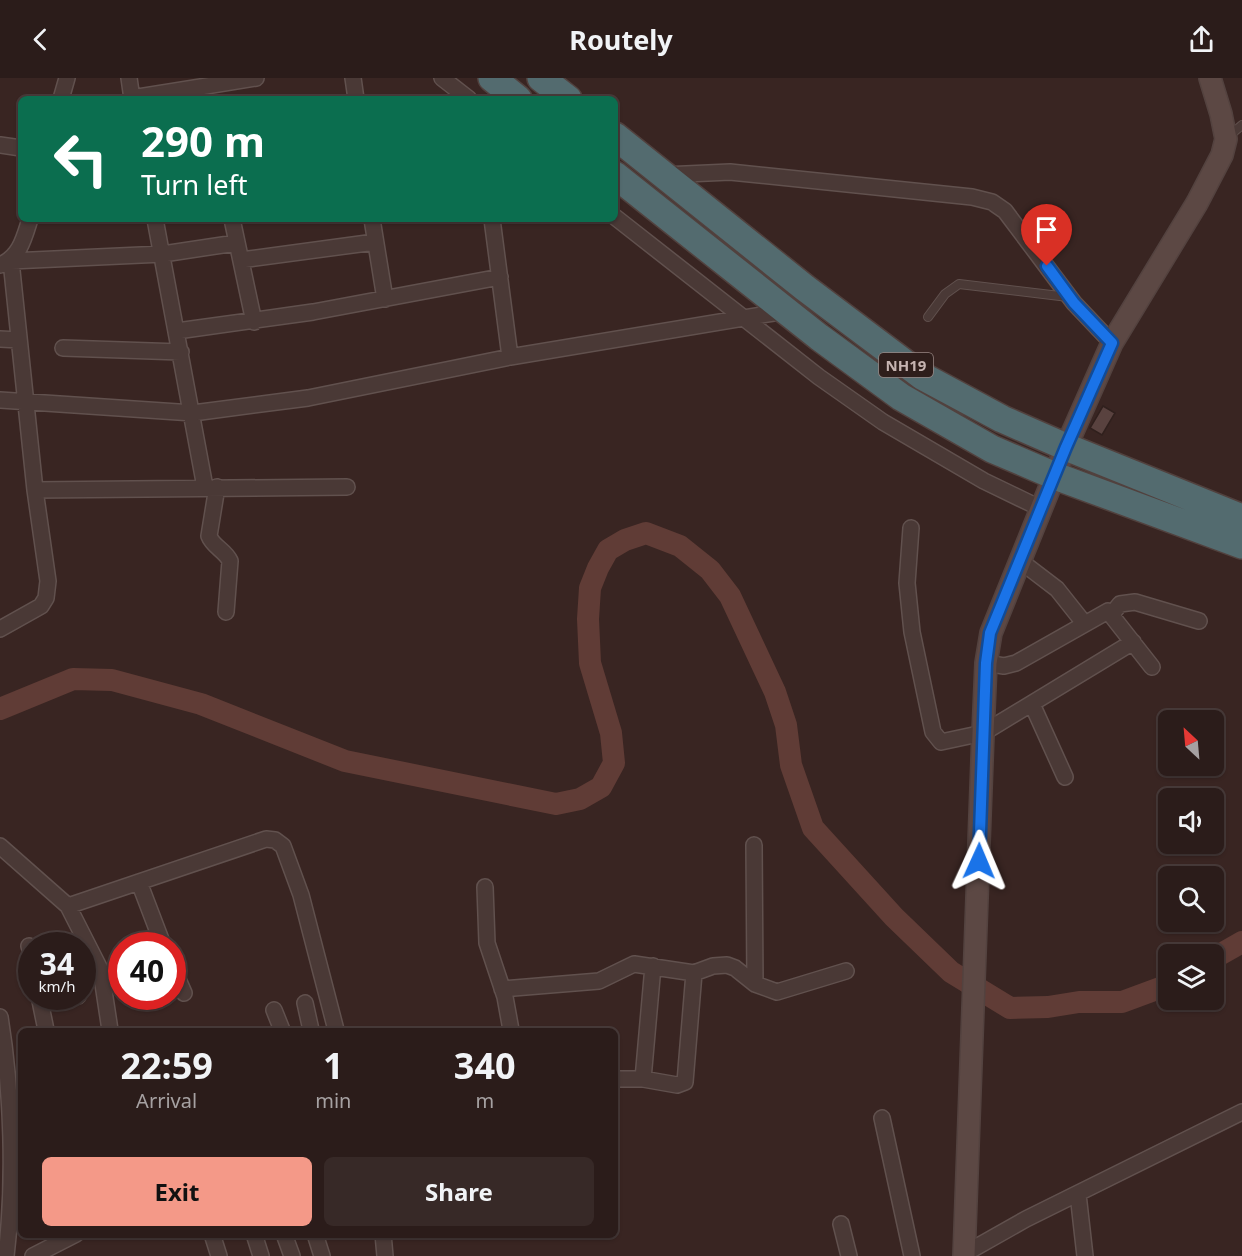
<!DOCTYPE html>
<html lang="en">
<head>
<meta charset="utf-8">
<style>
  :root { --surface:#2b1c1a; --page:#372927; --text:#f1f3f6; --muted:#a6a1a2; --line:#473a39; --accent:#f49988 }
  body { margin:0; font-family:"Noto Sans",sans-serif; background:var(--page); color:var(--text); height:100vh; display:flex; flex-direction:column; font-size:22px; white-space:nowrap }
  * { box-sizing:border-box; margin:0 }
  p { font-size:20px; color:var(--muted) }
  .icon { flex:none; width:33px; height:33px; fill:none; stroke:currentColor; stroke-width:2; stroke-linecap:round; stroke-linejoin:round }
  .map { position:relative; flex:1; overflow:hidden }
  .details { position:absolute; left:18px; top:950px; width:600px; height:210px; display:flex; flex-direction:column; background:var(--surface); border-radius:9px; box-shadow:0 2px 4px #0004,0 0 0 2px var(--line) }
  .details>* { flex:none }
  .top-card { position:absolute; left:18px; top:18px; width:600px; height:126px; border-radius:9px; box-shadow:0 2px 4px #0004,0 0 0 2px var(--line); background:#0b6e4f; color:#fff; overflow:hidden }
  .needle { width:39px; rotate:334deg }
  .buttons { position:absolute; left:1158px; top:632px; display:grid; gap:12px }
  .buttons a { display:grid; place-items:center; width:66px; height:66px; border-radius:9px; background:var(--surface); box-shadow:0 2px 4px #0004,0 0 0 2px var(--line); font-size:30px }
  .speed { position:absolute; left:18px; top:854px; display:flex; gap:12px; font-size:30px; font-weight:700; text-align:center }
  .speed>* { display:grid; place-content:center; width:78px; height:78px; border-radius:50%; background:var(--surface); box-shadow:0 2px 4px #0004,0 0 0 2px var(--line); line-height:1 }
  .speed small { font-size:15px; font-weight:400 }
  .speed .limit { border:9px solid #d22; background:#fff; color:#111 }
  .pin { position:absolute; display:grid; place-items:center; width:51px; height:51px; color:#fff; margin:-62px -26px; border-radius:50% 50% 50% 0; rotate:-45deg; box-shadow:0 0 6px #0007 }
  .pin .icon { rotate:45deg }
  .me { position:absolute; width:66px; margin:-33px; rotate:1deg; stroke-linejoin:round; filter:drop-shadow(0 0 4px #0008) }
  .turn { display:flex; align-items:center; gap:21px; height:126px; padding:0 24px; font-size:27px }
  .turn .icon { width:78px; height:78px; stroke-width:2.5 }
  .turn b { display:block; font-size:42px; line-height:51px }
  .eta { display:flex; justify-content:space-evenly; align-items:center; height:102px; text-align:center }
  .eta b { font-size:36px; font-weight:700; line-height:42px }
  .cta { display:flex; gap:12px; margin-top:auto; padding:12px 24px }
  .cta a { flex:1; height:69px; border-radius:9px; background:var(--accent); color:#111; font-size:24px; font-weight:700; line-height:69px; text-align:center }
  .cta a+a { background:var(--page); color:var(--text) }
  header { display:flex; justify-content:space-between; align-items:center; height:78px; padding:0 24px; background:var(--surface); font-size:27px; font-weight:700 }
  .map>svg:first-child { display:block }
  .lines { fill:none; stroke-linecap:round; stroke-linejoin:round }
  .river { stroke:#603c36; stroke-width:22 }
  .building { fill:#59423f; stroke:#30201d; stroke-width:1.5 }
  .lane-casing { stroke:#61514e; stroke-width:10 }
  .street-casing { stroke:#61514e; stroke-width:18 }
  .secondary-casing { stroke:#53423f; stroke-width:24 }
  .highway-casing { stroke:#51413e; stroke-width:30 }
  .lane { stroke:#4a3936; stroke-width:8 }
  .street { stroke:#4a3936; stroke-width:15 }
  .secondary { stroke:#5c4844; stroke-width:21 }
  .highway { stroke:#536b6f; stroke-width:27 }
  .route-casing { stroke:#114b97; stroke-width:15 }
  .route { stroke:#1a73e8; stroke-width:10 }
  .labels { text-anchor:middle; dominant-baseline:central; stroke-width:4.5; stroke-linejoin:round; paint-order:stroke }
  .shield { fill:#2e1e1b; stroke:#988784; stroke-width:1.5 }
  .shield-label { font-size:15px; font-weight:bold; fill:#c6b4b1 }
</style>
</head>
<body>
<header><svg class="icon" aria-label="back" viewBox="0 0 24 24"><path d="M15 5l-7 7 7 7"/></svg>Routely<svg class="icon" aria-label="share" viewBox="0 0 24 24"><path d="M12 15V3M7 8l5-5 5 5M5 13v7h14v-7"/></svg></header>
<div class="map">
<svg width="1242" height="1178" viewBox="0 0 1242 1178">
  <rect width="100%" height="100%" fill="#392522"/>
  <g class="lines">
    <!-- river -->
    <path class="river" d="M0,631l73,-30 39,1 89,24 144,57 211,43 24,-5 21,-12 13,-24 -3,-30 -21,-70 -2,-44 2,-31 8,-20 10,-18 17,-10 21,-7 34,13 30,24 20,26 45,96 11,33 5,40 22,63 81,89 57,55 59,36 38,-1 31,-5h43l46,-17
      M1214,880l28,-16"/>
  </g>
  <!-- building -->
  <path class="building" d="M1103,328l12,7 -13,22 -12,-7z"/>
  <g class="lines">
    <!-- lane casing -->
    <g class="lane-casing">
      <path id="lane" d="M1229,58l13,-11
        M928,239l17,-23 14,-10 109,13"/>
    </g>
    <!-- street casing -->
    <g class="street-casing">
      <path id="street" d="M129,0l3,21
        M353,0l3,21
        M442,0l27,21
        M132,20l124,-20
        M61,21l6,-21
        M0,67l21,3
        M664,97l66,-3 242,25 20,5 13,9 69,92 38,40
        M615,139l204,160 64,45 101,59 58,28
        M155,141l50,268
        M232,141l22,103
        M372,141l13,80
        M492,141l18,138
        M241,182l134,-18
        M0,187c20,-8 24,-27 30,-46
        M177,253l136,-19 187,-35
        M0,261l19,1
        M63,270l118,4
        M0,322l193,13 115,-15 202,-41 276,-46
        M217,409l-8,49c4,11 16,14 21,25l-4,51
        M35,412l312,-3
        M911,450l-4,55 5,49 21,100 8,10 42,-9 150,-91
        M1019,482l38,29 27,34
        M1112,536l8,-10 15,-2 64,19
        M0,551l41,-23 5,-8 2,-17 -13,-91 -24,-229 152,-7 73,-11
        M986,585l18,3 12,-3 92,-52 44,56
        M1032,626l33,73
        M754,767l1,139
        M0,768l68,60
        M139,804l24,63
        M485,809l2,56 18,54 6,33
        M29,868l3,10
        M172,888l12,27
        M502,911l97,-8 35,-17 60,9 19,-7 14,-1 8,3 20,16 22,8 69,-21
        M39,918l7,34
        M41,924l37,-6
        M305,925l6,27
        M274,932l8,20
        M0,939c12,74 15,164 6,239
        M110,952l-9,-59 -33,-65 198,-67 9,1 8,6 18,49 35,135
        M615,1001h28l34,6 8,-3 9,-109
        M643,1001l10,-113
        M882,1040l30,138
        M1078,1116l7,62
        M841,1146l8,32
        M212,1156l7,22
        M254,1156l7,22
        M284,1156l8,22
        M315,1156l7,22
        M383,1156l2,22
        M964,1176l62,-35 216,-107
        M33,1178l43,-22"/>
    </g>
    <!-- secondary casing -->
    <g class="secondary-casing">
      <path id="secondary" d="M964,1178l19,-523 3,-70 5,-30 75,-186 46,-104 85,-140 25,-48 4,-16 -5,-25 -11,-36"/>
    </g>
    <!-- highway casing -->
    <g class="highway-casing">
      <path id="highway" d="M492,0l26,21
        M541,0l27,21
        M615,58l190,152 117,88 80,43 64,28 176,71
        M615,97l204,162 82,60 91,52 63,27 187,69"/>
    </g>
    <!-- lane -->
    <use href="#lane" class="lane"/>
    <!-- street -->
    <use href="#street" class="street"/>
    <!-- secondary -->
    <use href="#secondary" class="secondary"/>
    <!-- highway -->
    <use href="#highway" class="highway"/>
  </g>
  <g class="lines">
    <!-- route casing -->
    <g class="route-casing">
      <path id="route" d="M979,783l7,-198 4,-30 76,-186 46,-104 -38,-40 -27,-37"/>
    </g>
    <!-- route -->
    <use href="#route" class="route"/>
  </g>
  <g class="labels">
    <!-- shield labels -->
    <rect class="shield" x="879" y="275" width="54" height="24" rx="4.5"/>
    <g class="shield-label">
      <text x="906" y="287">NH19</text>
    </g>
  </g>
</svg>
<div class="buttons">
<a><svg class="needle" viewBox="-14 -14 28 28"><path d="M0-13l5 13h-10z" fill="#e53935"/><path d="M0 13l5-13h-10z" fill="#a6a1a2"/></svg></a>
<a><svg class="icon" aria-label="sound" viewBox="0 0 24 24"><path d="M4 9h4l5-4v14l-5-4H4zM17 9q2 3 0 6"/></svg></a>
<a><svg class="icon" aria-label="search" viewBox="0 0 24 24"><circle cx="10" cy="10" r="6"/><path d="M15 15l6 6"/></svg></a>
<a><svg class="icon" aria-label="layers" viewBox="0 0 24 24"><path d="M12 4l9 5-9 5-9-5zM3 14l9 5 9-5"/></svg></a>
</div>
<div class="speed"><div>34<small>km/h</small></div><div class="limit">40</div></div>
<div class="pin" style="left:1047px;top:188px;background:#d93025"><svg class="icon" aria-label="arrive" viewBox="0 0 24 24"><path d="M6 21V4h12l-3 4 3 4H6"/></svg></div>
<svg class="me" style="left:979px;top:783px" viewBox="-20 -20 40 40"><path d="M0-17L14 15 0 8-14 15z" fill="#1a73e8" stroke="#fff" stroke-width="4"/></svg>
<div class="top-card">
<div class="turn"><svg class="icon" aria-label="left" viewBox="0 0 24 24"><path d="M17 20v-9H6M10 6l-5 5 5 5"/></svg><div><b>290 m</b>Turn left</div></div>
</div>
<section class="details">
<div class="eta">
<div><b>22:59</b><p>Arrival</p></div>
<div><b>1</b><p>min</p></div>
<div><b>340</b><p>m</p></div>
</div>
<div class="cta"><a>Exit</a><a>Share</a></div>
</section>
</div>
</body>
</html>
